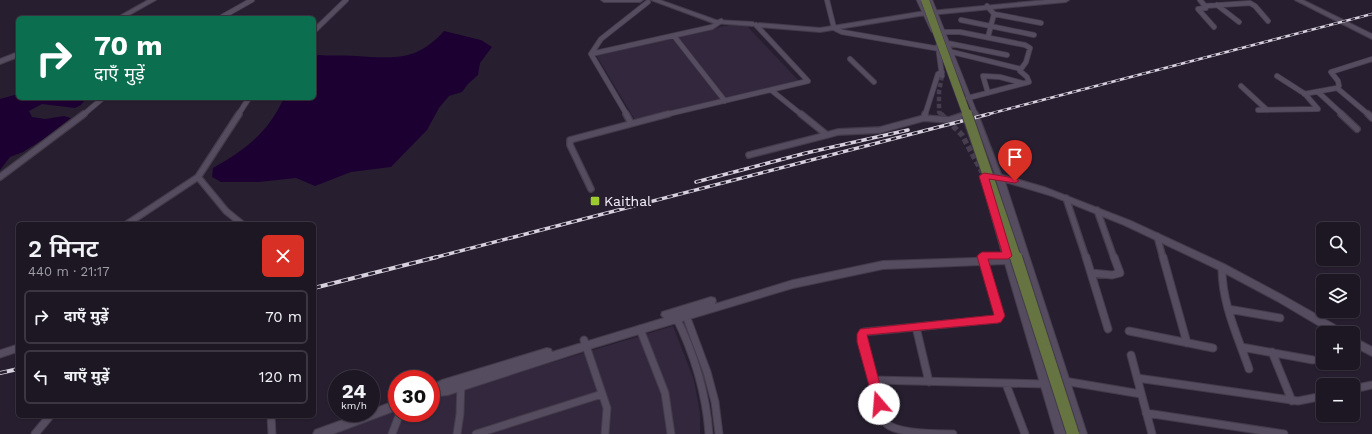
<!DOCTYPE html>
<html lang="hi">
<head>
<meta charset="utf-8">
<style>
  :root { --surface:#1d1724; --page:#2a2431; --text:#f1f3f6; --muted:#a09fa6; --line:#3b3641 }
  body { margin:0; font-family:"Work Sans","Noto Sans Devanagari",sans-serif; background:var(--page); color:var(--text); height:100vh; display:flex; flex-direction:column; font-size:15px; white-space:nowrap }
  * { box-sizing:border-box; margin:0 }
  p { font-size:13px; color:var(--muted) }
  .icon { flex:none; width:22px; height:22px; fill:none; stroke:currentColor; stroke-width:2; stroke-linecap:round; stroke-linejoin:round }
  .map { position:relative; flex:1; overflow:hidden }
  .side { position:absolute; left:16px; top:222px; width:300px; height:196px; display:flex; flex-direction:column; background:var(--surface); border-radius:6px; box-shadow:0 1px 3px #0004,0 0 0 1px var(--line) }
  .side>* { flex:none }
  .top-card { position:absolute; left:16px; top:16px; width:300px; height:84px; border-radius:6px; box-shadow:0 1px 3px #0004,0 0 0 1px var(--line); background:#0b6e4f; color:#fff; overflow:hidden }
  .controls { position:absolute; left:1316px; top:222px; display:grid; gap:8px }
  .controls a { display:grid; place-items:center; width:44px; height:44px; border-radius:6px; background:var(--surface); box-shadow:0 1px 3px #0004,0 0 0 1px var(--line); font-size:20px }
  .speed { position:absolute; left:328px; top:370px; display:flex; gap:8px; font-size:20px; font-weight:700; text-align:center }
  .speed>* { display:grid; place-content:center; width:52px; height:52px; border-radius:50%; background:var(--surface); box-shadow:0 1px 3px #0004,0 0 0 1px var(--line); line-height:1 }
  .speed small { font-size:10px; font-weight:400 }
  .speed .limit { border:6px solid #d22; background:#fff; color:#111 }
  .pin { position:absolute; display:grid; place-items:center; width:34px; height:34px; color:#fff; margin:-41px -17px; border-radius:50% 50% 50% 0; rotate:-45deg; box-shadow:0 0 4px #0007 }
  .pin .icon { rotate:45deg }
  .me { position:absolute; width:44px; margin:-22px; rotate:342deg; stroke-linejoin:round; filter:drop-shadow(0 0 3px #0008) }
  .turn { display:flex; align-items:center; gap:14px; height:84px; padding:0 12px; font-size:18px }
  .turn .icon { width:52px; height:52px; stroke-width:2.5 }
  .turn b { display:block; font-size:28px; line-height:34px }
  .round { display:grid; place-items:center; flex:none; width:42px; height:42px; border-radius:6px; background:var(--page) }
  .overview { display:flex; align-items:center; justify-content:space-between; height:68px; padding:0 12px }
  h1 { font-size:24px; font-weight:600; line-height:30px }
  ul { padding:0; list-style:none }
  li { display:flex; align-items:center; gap:12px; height:54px; margin:0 8px 6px; padding:0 4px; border:2px solid var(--line); border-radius:6px }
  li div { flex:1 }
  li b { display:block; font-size:15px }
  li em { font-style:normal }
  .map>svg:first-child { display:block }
  .built { fill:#32273d }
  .water { fill:#1d0032 }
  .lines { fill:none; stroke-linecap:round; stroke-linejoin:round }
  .street-tunnel-far1 { stroke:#463e4f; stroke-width:4.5; stroke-dasharray:4.5 2.5; stroke-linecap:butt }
  .street-tunnel { stroke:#463e4f; stroke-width:5.5; stroke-dasharray:5.5 3; stroke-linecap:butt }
  .street-far2-casing { stroke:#433b4a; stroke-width:6 }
  .street-far1-casing { stroke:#433b4a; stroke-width:8 }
  .street-casing { stroke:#433b4a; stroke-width:9 }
  .secondary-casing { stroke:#433b4a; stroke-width:2 }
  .street-far2 { stroke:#554c5f; stroke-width:4.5 }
  .street-far1 { stroke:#554c5f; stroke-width:5.5 }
  .street { stroke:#554c5f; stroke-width:7 }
  .secondary { fill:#554c5f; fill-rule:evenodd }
  .rail-far2-casing { stroke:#d7d0dd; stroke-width:2.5 }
  .rail-far1-casing { stroke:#d7d0dd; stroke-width:3.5 }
  .rail-casing { stroke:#d7d0dd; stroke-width:4 }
  .rail-far2 { stroke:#271f30; stroke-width:1.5; stroke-dasharray:4.5; stroke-linecap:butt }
  .rail-far1 { stroke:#271f30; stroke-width:2; stroke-dasharray:5.5; stroke-linecap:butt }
  .rail { stroke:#271f30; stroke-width:2.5; stroke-dasharray:7; stroke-linecap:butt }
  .primary-bridge-far2-casing { stroke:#433b4a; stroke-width:9; stroke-linecap:butt }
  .primary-bridge-far1-casing { stroke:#433b4a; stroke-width:12; stroke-linecap:butt }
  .primary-bridge-casing { stroke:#433b4a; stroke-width:14; stroke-linecap:butt }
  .primary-bridge-far2 { stroke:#657440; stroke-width:8 }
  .primary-bridge-far1 { stroke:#657440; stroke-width:10 }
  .primary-bridge { stroke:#657440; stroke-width:12 }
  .route { fill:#e11d48; stroke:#92132f }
  .poi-dot { fill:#9cca31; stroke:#271f30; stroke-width:1.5 }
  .labels { text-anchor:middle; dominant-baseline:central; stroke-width:4; stroke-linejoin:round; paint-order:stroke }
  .poi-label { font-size:14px; fill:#f7f1fd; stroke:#271f30; text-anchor:start }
</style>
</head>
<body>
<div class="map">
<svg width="1372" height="434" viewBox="0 0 1372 434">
  <rect width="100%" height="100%" fill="#271f30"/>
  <!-- built -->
  <path class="built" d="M733,24h12l54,57 -164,39 -39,-65z
    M673,326l21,54 6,33v21h-368l65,-25v4h34v-14z"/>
  <!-- water -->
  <path class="water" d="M444,31l37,9 11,7 -12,16 -2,12 -10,9 -6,8 -13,4 -10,12 -12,22 -36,37 -40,5 -36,14 -19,-8 -37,4h-38l-9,-5 1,-9c33,-19 54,-34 71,-70h30v-39l4,-4c13,1 25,0 38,1 38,2 60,6 88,-25z
    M18,94v4h68l-5,7 -6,3 -33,-4 -13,7 3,6 13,2 19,-3 7,2 -29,22 -19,12 -13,5 -10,13v-71z"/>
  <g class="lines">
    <!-- street-tunnel-far1 -->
    <path class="street-tunnel-far1" d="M942,76l-3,15v21l3,3"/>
    <!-- street-tunnel -->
    <path class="street-tunnel" d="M941,114l21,21 20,37"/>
    <!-- street-far2 casing -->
    <g class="street-far2-casing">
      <path id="street-far2" d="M827,0l7,28 8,4 98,17 81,20 5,-7 4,-14 -5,-3 -65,-13h-17
        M919,0l14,30
        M930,0l44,111 -9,4
        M1200,0l5,6 45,-3 5,3 13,15
        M1217,5l22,17
        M987,6l7,8 -6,23
        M1205,6l1,2 -8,1 16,18
        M994,14l47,9
        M220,18l32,-18
        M961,20l73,15
        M314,31l32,-31
        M674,36l51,65
        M947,43l60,12
        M938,46l4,30
        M591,54l121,-27 9,-6
        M850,59l24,23
        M1241,86l26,24
        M1337,88l32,27
        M771,90l31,25
        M1318,92l25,23
        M988,93l-5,-17 17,1 22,6
        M1304,94l33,-6 2,-2 -1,-5 -7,-9 41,-13
        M968,98l61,-16 -2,-5 -7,-6 1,-2
        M1258,110l60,-1 -13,-15 -28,-18
        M974,111l2,4
        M83,115l20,-17
        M238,115l11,-17
        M627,115l-36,-61 10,-15 47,-37
        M664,115l144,-34 -52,-56
        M925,115l13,-41 4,-2"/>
    </g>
    <!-- street-far1 casing -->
    <g class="street-far1-casing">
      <path id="street-far1" d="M239,114l-41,63 28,34 16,13
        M626,114l5,9
        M975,114l24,63
        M1341,114l16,15
        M1368,114l4,4
        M924,118l1,-4
        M827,135l11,-3 42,-2 44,-12 25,2 18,-6
        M749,155l78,-20 -26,-21
        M0,177l84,-63
        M591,189l-21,-44v-5l98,-26
        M1066,198l20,60
        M1097,210l17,48
        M127,224l71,-47
        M1157,236l6,22
        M982,256l1,2"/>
    </g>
    <!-- street casing -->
    <g class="street-casing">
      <path id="street" d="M982,257l17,54 -1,8 -134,13 -2,2 10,46 173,4
        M1086,257l22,72
        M1163,257l24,86
        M1222,269c0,35 16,68 27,100
        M1091,273l21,2 8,-2 -6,-16
        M1228,309l52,9
        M685,313l22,59 8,30 4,32
        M675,315c19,38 31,77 34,119
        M916,327l13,55
        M640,329l25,64 6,41
        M1129,331l84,17
        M584,340l23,68 -2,26
        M1241,347l72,13
        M1272,352l20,49
        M0,354l18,-6
        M1131,355l21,79
        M1137,378l161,23 25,-5
        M872,380c4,13 5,34 15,44 12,10 50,10 66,10
        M1064,381l77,13
        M1006,384l19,50
        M1353,389l19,-4
        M1146,413l138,21
        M271,416l1,18
        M35,434l15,-18
        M392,434l8,-21
        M457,434l3,-20 1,-32
        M476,434l126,-40"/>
    </g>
    <!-- secondary casing -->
    <g class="secondary-casing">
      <path id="secondary" d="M148,0h8l-32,18h-8z
        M601,0h42l-3,2h-36z
        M651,0h9l56,20 37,2 3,2 -3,2 -40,-3z
        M1046,0h23l-3,2 -147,14 -99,16 -61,-5 -3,-2 3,-2 61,5 99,-16z
        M1295,0h8l69,34v5z
        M18,52v5l-18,7v-5z
        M984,173l15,1 45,13 87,34 93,43 60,32 60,34 1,3h-14l-54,-32 -60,-32 -93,-44 -72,-29 -47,-14 82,252h-12l-53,-170h-7l52,170h-12l-50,-170 -122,5 -90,19 -197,59 -148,48 -17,2v-11l11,-6 105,-32 4,1 1,3 112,-34 -3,-3 1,-3 49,-15 4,1 1,3 -1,3 78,-24 90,-19 120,-4 -16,-57 4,-3 4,3 18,57h7l-24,-77h-15l-1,-4z
        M1353,337l19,10v9l-19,-10z
        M397,400v10l-64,24h-20l2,-4 47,-17h9v-3z"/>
    </g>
    <!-- street-far2 -->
    <use href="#street-far2" class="street-far2"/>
    <!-- street-far1 -->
    <use href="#street-far1" class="street-far1"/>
    <!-- street -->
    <use href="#street" class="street"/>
    <!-- secondary -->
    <use href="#secondary" class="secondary"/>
    <!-- rail-far2 casing -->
    <g class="rail-far2-casing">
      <path id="rail-far2" d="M985,115l387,-101"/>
    </g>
    <!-- rail-far1 casing -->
    <g class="rail-far1-casing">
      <path id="rail-far1" d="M696,182l110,-29 102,-23
        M433,258l556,-144"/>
    </g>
    <!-- rail casing -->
    <g class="rail-casing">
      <path id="rail" d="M314,288l123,-31
        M0,373l18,-4"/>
    </g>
    <!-- rail-far2 -->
    <use href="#rail-far2" class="rail-far2"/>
    <!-- rail-far1 -->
    <use href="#rail-far1" class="rail-far1"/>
    <!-- rail -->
    <use href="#rail" class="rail"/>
    <!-- primary-bridge-far2 casing -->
    <g class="primary-bridge-far2-casing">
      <path id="primary-bridge-far2" d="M925,0l42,115"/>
    </g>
    <!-- primary-bridge-far1 casing -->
    <g class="primary-bridge-far1-casing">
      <path id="primary-bridge-far1" d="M967,114l49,144"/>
    </g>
    <!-- primary-bridge casing -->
    <g class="primary-bridge-casing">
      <path id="primary-bridge" d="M1016,257l57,177"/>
    </g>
    <!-- primary-bridge-far2 -->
    <use href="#primary-bridge-far2" class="primary-bridge-far2"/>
    <!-- primary-bridge-far1 -->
    <use href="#primary-bridge-far1" class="primary-bridge-far1"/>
    <!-- primary-bridge -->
    <use href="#primary-bridge" class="primary-bridge"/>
  </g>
  <!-- route -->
  <path class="route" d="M984,173l31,5 4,3 -4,2 -26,-4 23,77 -4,3h-20l17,57 -4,6 -3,1 -131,12 18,69 -2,3 -4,2 -4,-2 -18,-65v-8l3,-5 134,-14 -17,-59 5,-4h20l-23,-76z"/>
  <!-- markers -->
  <rect class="poi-dot" x="590" y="196" width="10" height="10" rx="2"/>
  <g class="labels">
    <!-- poi labels -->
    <g class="poi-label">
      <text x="604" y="201">Kaithal</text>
    </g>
  </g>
</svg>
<div class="controls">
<a><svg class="icon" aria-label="search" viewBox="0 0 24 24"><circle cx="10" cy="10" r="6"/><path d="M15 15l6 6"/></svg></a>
<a><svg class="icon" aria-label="layers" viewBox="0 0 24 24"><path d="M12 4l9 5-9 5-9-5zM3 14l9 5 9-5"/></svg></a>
<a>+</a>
<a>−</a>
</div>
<div class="speed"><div>24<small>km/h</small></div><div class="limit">30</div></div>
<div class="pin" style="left:1015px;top:181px;background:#d93025"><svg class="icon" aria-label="arrive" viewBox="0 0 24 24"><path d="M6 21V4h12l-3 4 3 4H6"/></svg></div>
<svg class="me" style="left:879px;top:404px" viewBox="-20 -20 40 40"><circle r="19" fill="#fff"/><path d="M0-13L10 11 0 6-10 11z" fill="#e11d48"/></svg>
<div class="top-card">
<div class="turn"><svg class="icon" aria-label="right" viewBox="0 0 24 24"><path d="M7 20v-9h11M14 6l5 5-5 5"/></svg><div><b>70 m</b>दाएँ मुड़ें</div></div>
</div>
<section class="side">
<div class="overview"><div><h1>2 मिनट</h1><p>440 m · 21:17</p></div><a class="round" style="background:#d93025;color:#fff"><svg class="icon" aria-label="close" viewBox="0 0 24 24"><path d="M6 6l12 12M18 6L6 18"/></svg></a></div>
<ul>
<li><svg class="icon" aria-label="right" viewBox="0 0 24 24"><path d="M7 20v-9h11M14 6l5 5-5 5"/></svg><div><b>दाएँ मुड़ें</b></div><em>70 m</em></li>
<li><svg class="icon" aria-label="left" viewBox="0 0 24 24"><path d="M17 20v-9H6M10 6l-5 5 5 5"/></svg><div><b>बाएँ मुड़ें</b></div><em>120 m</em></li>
</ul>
</section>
</div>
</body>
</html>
